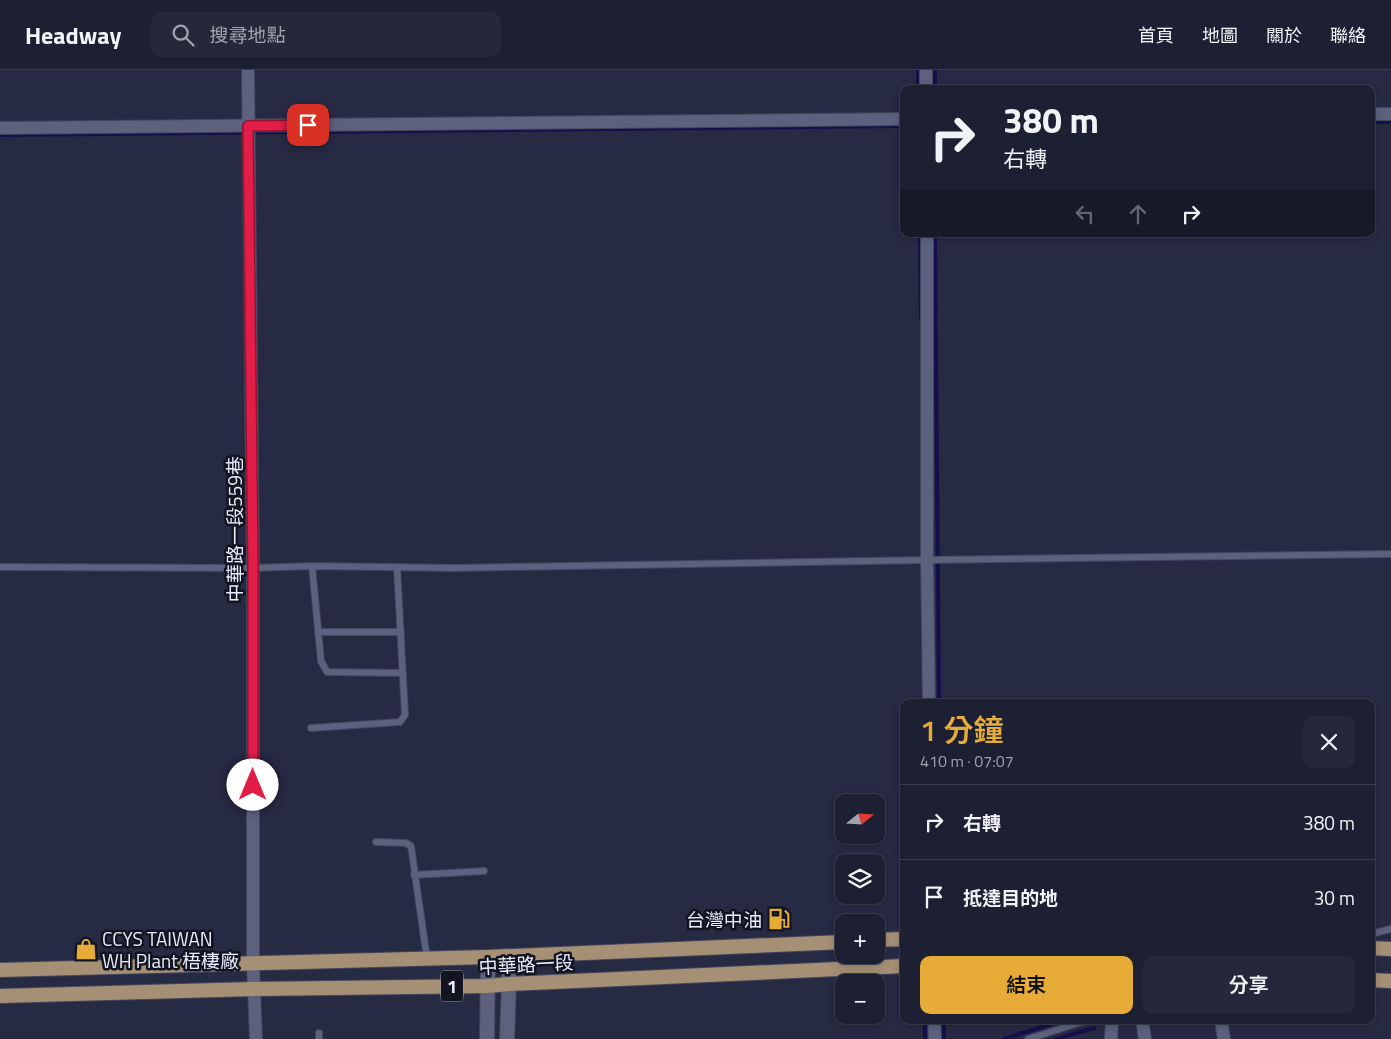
<!DOCTYPE html>
<html lang="zh-TW">
<head>
<meta charset="utf-8">
<style>
  :root { --surface:#1d2032; --page:#25283a; --text:#f1f3f6; --muted:#a0a3ac; --line:#3b3e4d; --accent:#e7ac37 }
  body { margin:0; font-family:"Titillium Web","Noto Sans TC",sans-serif; background:var(--page); color:var(--text); height:100vh; display:flex; flex-direction:column; font-size:19px; white-space:nowrap }
  * { box-sizing:border-box; margin:0 }
  p { font-size:16px; color:var(--muted) }
  .icon { flex:none; width:28px; height:28px; fill:none; stroke:currentColor; stroke-width:2; stroke-linecap:round; stroke-linejoin:round }
  .map { position:relative; flex:1; overflow:hidden }
  .sheet { position:absolute; left:900px; top:629px; width:475px; height:325px; display:flex; flex-direction:column; background:var(--surface); border-radius:10px; box-shadow:0 2px 8px #0003,0 0 0 1px var(--line) }
  .sheet>* { flex:none }
  .banner { position:absolute; left:900px; top:15px; width:475px; height:152px; border-radius:10px; box-shadow:0 2px 8px #0003,0 0 0 1px var(--line); background:#1d2032; color:var(--text); overflow:hidden }
  .needle { width:32px; rotate:72deg }
  .tools { position:absolute; left:835px; top:724px; display:grid; gap:10px }
  .tools a { display:grid; place-items:center; width:50px; height:50px; border-radius:10px; background:var(--surface); box-shadow:0 2px 8px #0003,0 0 0 1px var(--line); font-size:25px }
  .pin { position:absolute; display:grid; place-items:center; width:42px; height:42px; color:#fff; margin:-21px; border-radius:10px; box-shadow:0 2px 8px #0006 }
  .me { position:absolute; width:55px; margin:-28px; rotate:0deg; stroke-linejoin:round; filter:drop-shadow(0 0 4px #0008) }
  .turn { display:flex; align-items:center; gap:18px; height:105px; padding:0 20px; font-size:22px }
  .turn .icon { width:65px; height:65px; stroke-width:2.5 }
  .turn b { display:block; font-size:35px; line-height:42px }
  .lanes { display:flex; align-items:center; height:48px; padding:0 20px; background:#0003; justify-content:center; gap:25px; direction:ltr }
  .lanes .off { opacity:.35 }
  .round { display:grid; place-items:center; flex:none; width:52px; height:52px; border-radius:10px; background:var(--page) }
  .headline { display:flex; align-items:center; justify-content:space-between; height:85px; padding:0 20px }
  h1 { font-size:30px; font-weight:600; line-height:38px; color:var(--accent) }
  .action { display:flex; gap:10px; margin-top:auto; padding:10px 20px }
  .action a { flex:1; height:58px; border-radius:10px; background:var(--accent); color:#111; font-size:20px; font-weight:600; line-height:58px; text-align:center }
  .action a+a { background:var(--page); color:var(--text) }
  ul { padding:0; list-style:none }
  li { display:flex; align-items:center; gap:15px; height:75px; padding:0 20px; border-top:1px solid var(--line) }
  li div { flex:1 }
  li b { display:block; font-size:19px }
  li em { font-style:normal }
  header { display:flex; align-items:center; gap:30px; box-sizing:border-box; height:70px; padding:0 25px; background:var(--surface); border-bottom:1px solid var(--line) }
  header strong { font-size:24px }
  nav { display:flex; gap:28px; margin-inline-start:auto; font-size:18px }
  .search { width:350px; height:45px; background:var(--page); display:flex; align-items:center; gap:12px; box-sizing:border-box; padding:0 18px; border-radius:10px; color:var(--muted); font-size:19px }
  .map>svg:first-child { display:block }
  .lines { fill:none; stroke-linecap:round; stroke-linejoin:round }
  .stream { stroke:#150f4c; stroke-width:4 }
  .service-casing { stroke:#44465c; stroke-width:8 }
  .minor-casing { stroke:#44465c; stroke-width:14 }
  .tertiary-casing { stroke:#44465c; stroke-width:16 }
  .primary-casing { stroke:#44465c; stroke-width:16 }
  .service { stroke:#5c617e; stroke-width:6 }
  .minor { stroke:#5c617e; stroke-width:12 }
  .tertiary { stroke:#5c617e; stroke-width:14 }
  .primary { stroke:#a59076; stroke-width:14 }
  .route-casing { stroke:#92132f; stroke-width:12 }
  .route { stroke:#e11d48; stroke-width:9 }
  .labels { text-anchor:middle; dominant-baseline:central; stroke-width:5; stroke-linejoin:round; paint-order:stroke }
  .shield { fill:#12141f; stroke:#a8abbb; stroke-width:1 }
  .shield-label { font-size:18px; font-weight:bold; fill:#e9ecfe }
  .street-label { font-size:19px; fill:#e9ecfe; stroke:#12141f }
  .poi-label { font-size:19px; fill:#e9ecfe; stroke:#12141f; text-anchor:end }
</style>
</head>
<body>
<header>
<strong>Headway</strong>
<div class="search"><svg class="icon" aria-label="search" viewBox="0 0 24 24"><circle cx="10" cy="10" r="6"/><path d="M15 15l6 6"/></svg>搜尋地點</div>
<nav><a>首頁</a><a>地圖</a><a>關於</a><a>聯絡</a></nav>
</header>
<div class="map">
<svg width="1391" height="969" viewBox="0 0 1391 969">
  <rect width="100%" height="100%" fill="#272a43"/>
  <g class="lines">
    <!-- stream -->
    <path class="stream" d="M918,0v19
      M935,19v-19
      M1371,52h20
      M0,65l904,-9
      M920,164l1,86
      M935,164l4,468
      M925,950v19
      M944,950v19
      M1004,969l60,-19
      M1056,969l38,-11"/>
    <!-- service casing -->
    <g class="service-casing">
      <path id="service" d="M312,496l9,95 6,11 76,1
        M0,497l253,1 59,-2 143,2 472,-8 464,-6
        M318,562h83
        M311,658l89,-6 5,-7 -8,-148
        M376,772l30,1 5,3 16,113
        M414,805l70,-4
        M1371,864l20,-5
        M319,963v6
        M1028,969l60,-19"/>
    </g>
    <!-- minor casing -->
    <g class="minor-casing">
      <path id="minor" d="M248,0l5,498v395l3,76
        M926,0v19
        M1371,44h20
        M0,58l904,-9
        M927,164v326l2,142
        M934,950l1,19
        M1142,950l3,19
        M1221,950l3,19
        M1111,969l1,-19"/>
    </g>
    <!-- tertiary casing -->
    <g class="tertiary-casing">
      <path id="tertiary" d="M487,969l1,-82
        M507,969l2,-55 -1,-28"/>
    </g>
    <!-- primary casing -->
    <g class="primary-casing">
      <path id="primary" d="M876,870l28,-1
        M1371,878l20,1
        M0,900l488,-13 356,-15
        M1371,910l20,1
        M0,926l254,-7 234,-3 21,-2 395,-18"/>
    </g>
    <!-- service -->
    <use href="#service" class="service"/>
    <!-- minor -->
    <use href="#minor" class="minor"/>
    <!-- tertiary -->
    <use href="#tertiary" class="tertiary"/>
    <!-- primary -->
    <use href="#primary" class="primary"/>
  </g>
  <g class="lines">
    <!-- route casing -->
    <g class="route-casing">
      <path id="route" d="M253,715v-217l-5,-442 60,-1"/>
    </g>
    <!-- route -->
    <use href="#route" class="route"/>
  </g>
  <!-- icons -->
  <defs>
    <g id="fuel-bare" transform="scale(1.725)"><path d="M-5.5-6h7V0h2V4h1.3V-2.5L3-4.5l.8-.8L6-3V5H2.5V1h-1V6h-7ZM-4.2-4.7v3.2H.2V-4.7Z" fill="#e7ac37" stroke="#12141f" stroke-width="2.5" paint-order="stroke"/></g>
    <g id="shop-bare" transform="scale(1.725)"><path d="M-5-2.5h2.3a2.7 3.5 0 0 1 5.4 0H5L5.5 6h-11ZM-1.5-2.5h3a1.5 2.3 0 0 0-3 0Z" fill="#e7ac37" stroke="#12141f" stroke-width="2.5" paint-order="stroke"/></g>
  </defs>
  <g fill-rule="evenodd">
    <use href="#fuel-bare" x="779" y="849"/>
    <use href="#shop-bare" x="86" y="879"/>
  </g>
  <g class="labels">
    <!-- shield labels -->
    <rect class="shield" x="441" y="900.5" width="22" height="31" rx="4"/>
    <g class="shield-label">
      <text x="452" y="916">1</text>
    </g>
    <!-- street labels -->
    <g class="street-label">
      <text transform="translate(234 459) rotate(-90)">中華路一段559巷</text>
      <text transform="translate(526 894) rotate(-3)">中華路一段</text>
    </g>
    <!-- poi labels -->
    <g class="poi-label">
      <text x="762" y="849">台灣中油</text>
      <text x="102" y="868" text-anchor="start">CCYS TAIWAN<tspan x="102" dy="22">WH Plant 梧棲廠</tspan></text>
    </g>
  </g>
</svg>
<div class="tools">
<a><svg class="needle" viewBox="-14 -14 28 28"><path d="M0-13l5 13h-10z" fill="#e53935"/><path d="M0 13l5-13h-10z" fill="#a0a3ac"/></svg></a>
<a><svg class="icon" aria-label="layers" viewBox="0 0 24 24"><path d="M12 4l9 5-9 5-9-5zM3 14l9 5 9-5"/></svg></a>
<a>+</a>
<a>−</a>
</div>
<div class="pin" style="left:308px;top:55px;background:#d93025"><svg class="icon" aria-label="arrive" viewBox="0 0 24 24"><path d="M6 21V4h12l-3 4 3 4H6"/></svg></div>
<svg class="me" style="left:253px;top:715px" viewBox="-20 -20 40 40"><circle r="19" fill="#fff"/><path d="M0-13L10 11 0 6-10 11z" fill="#e11d48"/></svg>
<div class="banner">
<div class="turn"><svg class="icon" aria-label="right" viewBox="0 0 24 24"><path d="M7 20v-9h11M14 6l5 5-5 5"/></svg><div><b>380 m</b>右轉</div></div>
<div class="lanes"><svg class="icon off" aria-label="left" viewBox="0 0 24 24"><path d="M17 20v-9H6M10 6l-5 5 5 5"/></svg><svg class="icon off" aria-label="ahead" viewBox="0 0 24 24"><path d="M12 20V5M6 11l6-6 6 6"/></svg><svg class="icon" aria-label="right" viewBox="0 0 24 24"><path d="M7 20v-9h11M14 6l5 5-5 5"/></svg></div>
</div>
<section class="sheet">
<div class="headline"><div><h1>1 分鐘</h1><p>410 m · 07:07</p></div><a class="round"><svg class="icon" aria-label="close" viewBox="0 0 24 24"><path d="M6 6l12 12M18 6L6 18"/></svg></a></div>
<ul>
<li><svg class="icon" aria-label="right" viewBox="0 0 24 24"><path d="M7 20v-9h11M14 6l5 5-5 5"/></svg><div><b>右轉</b></div><em>380 m</em></li>
<li><svg class="icon" aria-label="arrive" viewBox="0 0 24 24"><path d="M6 21V4h12l-3 4 3 4H6"/></svg><div><b>抵達目的地</b></div><em>30 m</em></li>
</ul>
<div class="action"><a>結束</a><a>分享</a></div>
</section>
</div>
</body>
</html>
